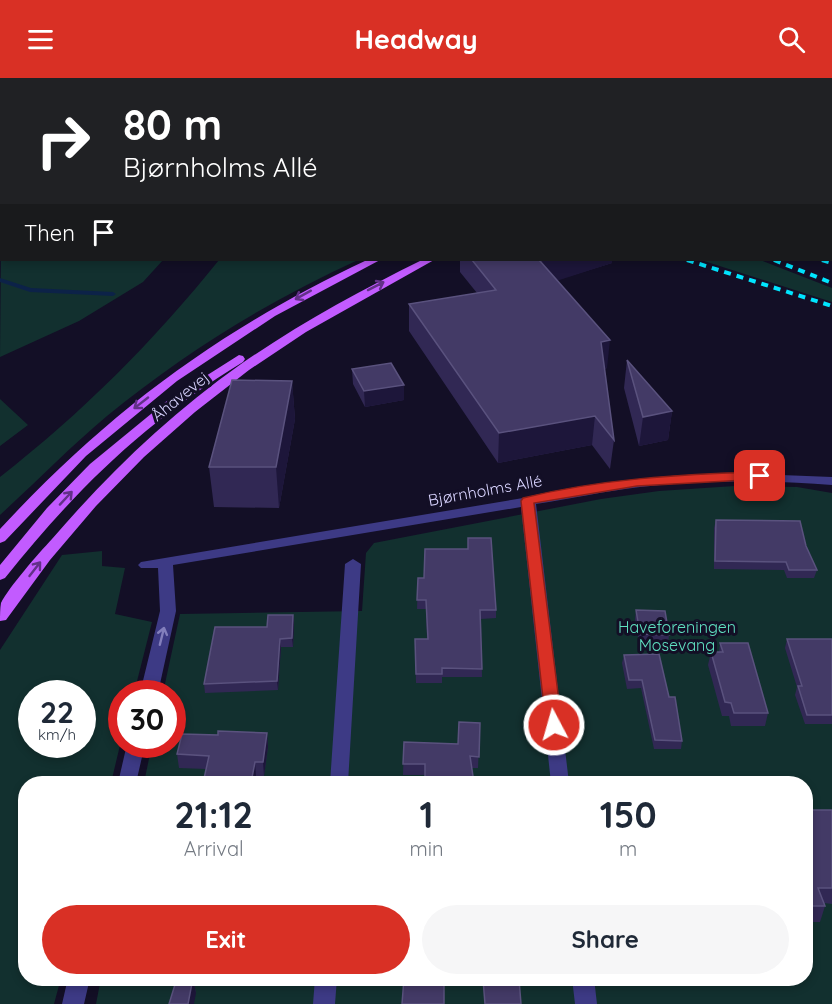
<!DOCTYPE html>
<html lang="en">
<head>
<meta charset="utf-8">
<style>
  :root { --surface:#fff; --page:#f6f6f7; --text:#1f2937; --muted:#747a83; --accent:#d93025 }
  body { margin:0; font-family:Quicksand,sans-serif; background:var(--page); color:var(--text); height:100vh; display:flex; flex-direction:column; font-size:22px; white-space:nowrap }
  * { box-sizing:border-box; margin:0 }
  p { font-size:20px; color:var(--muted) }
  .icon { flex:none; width:33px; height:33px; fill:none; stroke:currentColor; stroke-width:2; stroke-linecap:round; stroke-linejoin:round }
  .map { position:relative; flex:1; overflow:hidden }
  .panel { position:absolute; left:18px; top:698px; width:795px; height:210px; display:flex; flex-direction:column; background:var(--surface); border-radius:24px; box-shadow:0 3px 9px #0003 }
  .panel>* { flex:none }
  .guide { position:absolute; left:0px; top:0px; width:832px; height:183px; box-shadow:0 3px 9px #0003; background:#202124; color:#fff; overflow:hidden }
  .speed { position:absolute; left:18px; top:602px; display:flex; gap:12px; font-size:30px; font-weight:700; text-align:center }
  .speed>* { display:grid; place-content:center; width:78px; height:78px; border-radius:50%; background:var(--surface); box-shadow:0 3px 9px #0003; line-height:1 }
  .speed small { font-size:15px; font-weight:400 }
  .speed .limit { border:9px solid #d22; background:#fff; color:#111 }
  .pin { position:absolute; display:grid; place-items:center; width:51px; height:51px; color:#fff; margin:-26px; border-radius:12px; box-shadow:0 3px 9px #0006 }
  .me { position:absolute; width:66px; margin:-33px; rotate:354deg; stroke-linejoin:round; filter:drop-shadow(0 0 4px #0008) }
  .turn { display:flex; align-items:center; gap:21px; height:126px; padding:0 24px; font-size:27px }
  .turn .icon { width:78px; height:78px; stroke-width:2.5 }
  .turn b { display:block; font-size:42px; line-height:51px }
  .then { display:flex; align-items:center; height:57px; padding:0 24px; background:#0003; gap:12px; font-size:22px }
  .eta { display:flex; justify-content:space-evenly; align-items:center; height:102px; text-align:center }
  .eta b { font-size:36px; font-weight:700; line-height:42px }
  .action { display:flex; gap:12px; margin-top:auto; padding:12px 24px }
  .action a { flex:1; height:69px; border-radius:36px; background:var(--accent); color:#fff; font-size:24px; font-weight:700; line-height:69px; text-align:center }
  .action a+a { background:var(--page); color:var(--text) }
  header { display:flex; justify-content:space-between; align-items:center; height:78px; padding:0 24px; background:var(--accent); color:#fff; font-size:27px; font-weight:700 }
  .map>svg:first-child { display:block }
  .green { fill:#12302f; fill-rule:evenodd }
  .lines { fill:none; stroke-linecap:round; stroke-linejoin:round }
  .stream { fill:#0c2248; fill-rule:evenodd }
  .minor { fill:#3d3a85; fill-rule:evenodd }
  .major { fill:#c25bff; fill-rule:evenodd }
  .tram { stroke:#00e5ff; stroke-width:1.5 }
  .rail-far1 { stroke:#00e5ff; stroke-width:3; stroke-dasharray:5 4.5; stroke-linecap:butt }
  .rail { stroke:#00e5ff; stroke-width:4; stroke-dasharray:7 6; stroke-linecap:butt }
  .wall { fill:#312854 }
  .shaded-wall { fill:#1d163a }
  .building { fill:#433a66; stroke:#5a527e; stroke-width:1.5 }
  .oneway { stroke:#623188 }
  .oneway2 { stroke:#837fbc }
  .route { fill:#d93025; stroke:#8d1f18; stroke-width:1.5 }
  .labels { text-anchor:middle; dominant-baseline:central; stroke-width:6; stroke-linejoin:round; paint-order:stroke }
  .street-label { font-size:16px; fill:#d9d4ff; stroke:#130f26 }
  .park-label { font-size:16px; fill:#5fe0c0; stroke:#130f26 }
</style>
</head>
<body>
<header><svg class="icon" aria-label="menu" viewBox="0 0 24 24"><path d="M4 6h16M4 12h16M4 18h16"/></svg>Headway<svg class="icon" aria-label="search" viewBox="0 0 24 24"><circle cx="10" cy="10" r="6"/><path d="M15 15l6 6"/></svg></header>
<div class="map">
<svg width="832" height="926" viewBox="0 0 832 926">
  <rect width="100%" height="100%" fill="#130f26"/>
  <!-- green -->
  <path class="green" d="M1,171l1,11h161l-20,22 -64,39 -79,36z
    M219,182h139c-90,41 -174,93 -251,156 -37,31 -71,66 -107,99v-38c82,-64 154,-136 219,-217z
    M701,182h59l72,28v14z
    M0,321l28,26 -28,21z
    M735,408l62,1 35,6v511h-736l5,-26h705v-195h-662l8,-39h20v-51h-9l17,-79 182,-3 4,-58 8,-10 227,-44 58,-8z
    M102,473v15l23,2 -10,46 37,8 -18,71h-12l-1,48 -10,42h-85v195h35l-7,26h-54v-354l62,-95zM32,615h50v51h-50z"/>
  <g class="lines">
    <!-- stream -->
    <path class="stream" d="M178,0h7l-3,2h-8z
      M0,1h2l2,1h-2v2h-2z
      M8,1h13l2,1h-17z
      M0,200l31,10 82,4 3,2 -3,2 -83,-4 -30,-10z"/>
    <!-- minor -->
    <path class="minor" d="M734,395l98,4v8c-64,-5 -128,-5 -192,2 -35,4 -70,12 -104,17l33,279h-18l-30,-276 -348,58 3,46 -18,82h-18l20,-82 -2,-43h-17l-3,-3 3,-3 496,-83z
      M353,481l8,5 -13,219h-18l15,-219z
      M127,666h18l-9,39h-18z
      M68,900h22l-6,26h-22z
      M315,900h22l-2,26h-22z
      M572,900h22l3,26h-22z"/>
    <!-- major -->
    <path class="major" d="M832,27v6l-1,1v-6z
      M831,40h1v6h-1z
      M367,182h13l-105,56 -98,65 -91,75 -81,85 -5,2v-14c109,-118 222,-201 367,-269z
      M422,182h12l-128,72 -57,38 -54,42 -51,45 -48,49 -46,54 -44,60 -6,1c0,-5 0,-13 1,-18 8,-16 37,-49 51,-64 56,-65 118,-125 189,-175 58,-40 118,-73 181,-104z
      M239,277l4,1 2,3 -2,3c-98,60 -166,126 -238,216l-5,2v-15l47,-57 43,-44 78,-64z"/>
    <!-- tram -->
    <path class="tram" d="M395,0l3,2"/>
    <!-- rail-far1 -->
    <path class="rail-far1" d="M305,0l3,2
      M343,0l3,2
      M367,0l3,2"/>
    <!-- rail -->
    <path class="rail" d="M687,182l145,46
      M774,182l58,23
      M822,182l10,3"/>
  </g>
  <!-- wall -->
  <path class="wall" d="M831,120h1v45l-1,-1z
    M460,182h152v3l-55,17 50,88 -3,1 10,71 -4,29 -18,-24 -94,18 -89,-132v-27l68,-11 -17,-21z
    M627,282l45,51 -4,29 -29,6 -15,-58z
    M352,291l52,16v15l-39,7 -12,-23z
    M292,303l3,38 -16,89 -65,-1 -5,-40z
    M716,442l90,26 11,24 -3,8h-27l-3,-8 -70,-1v-41z
    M418,500l78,32v8l-15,1 1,58h-40v6h-26l-1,-44h12l-1,-30h-9z
    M636,532l33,25 -1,9 -29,-1 -4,-24z
    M293,537l1,9 -1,23h-12l-3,43 -73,3 -1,-9 63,-57z
    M787,561h45v85h-27l-10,-29 2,-8 -12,-39z
    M720,565l48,70 -3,13h-34l-2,-10h-7l-14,-51 3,-13h8z
    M624,577l45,42 13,44 -1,8h-27l-13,-61 -14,1 -5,-26z
    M480,645l-2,45h-6l-47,7h-22l1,-33 54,2z
    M267,655l1,14 -4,29h-8l-1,7h-52l3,-14 -27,-1 -2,-14 41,-19z
    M806,732h26v94l-8,-1 1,3 -5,16h-14z
    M171,900h22l3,15 -20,-11 -5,-1z"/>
  <!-- shaded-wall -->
  <path class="shaded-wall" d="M543,182h69v3l-74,24 2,-26z
    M610,262l-3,28 -9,2 3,-28z
    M292,303l3,38 -16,89 -3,-41z
    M404,307v15l-39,7 -1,-16z
    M672,333l-4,29 -29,6 4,-29z
    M595,338l-3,29 -94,18 1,-30z
    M293,537l1,9 -1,23 -1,-9z
    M280,561l1,8 -3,43 -1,-9z
    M267,655l1,14 -4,29 -1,-14z
    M255,684l1,14 -1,7h-4z
    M193,900l3,15 -2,11h-6z"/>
  <!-- building -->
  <path class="building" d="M831,76h1v27h-1z
    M831,120l1,4v18l-1,-1z
    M472,182h71l-3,1 70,79 -9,2 13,98 -19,-24 -96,17 -90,-129 87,-14z
    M627,282l45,51 -29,6z
    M391,285l13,22 -40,6 -12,-22z
    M232,302l60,1 -16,86h-67z
    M716,442l84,1 6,25 11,24h-28l-3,-8 -71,-1z
    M468,460h23l5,72h-16l2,59 -40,-1v6h-26l-1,-35h13l-2,-39h-9l1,-22h6l1,-29h43z
    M636,532l29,1 4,24 -29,-1z
    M268,537h25l-1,23 -12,1 -3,42 -73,3 11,-57h52z
    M787,561h45v76h-25l-9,-29h4z
    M720,565h28l20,70h-34l-3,-10 -6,-1 -14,-50h12z
    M659,576l10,43h6l7,44 -27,-1 -13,-60h-13l-5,-25z
    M459,644l21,1 -1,34 -9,-1 4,27h-49v-19h-22l1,-22 54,2z
    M218,653l49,2 -4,29h-8l-4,21h-48l6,-27 -32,-2 5,-20 36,1z
    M698,704l1,1h-39z
    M806,732h26v78h-14l7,18h-19z
    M177,900h16l-5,26h-19z
    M404,900h40v26h-42z
    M483,901h36l2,25h-36z"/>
  <!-- one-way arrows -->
  <defs><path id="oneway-shaft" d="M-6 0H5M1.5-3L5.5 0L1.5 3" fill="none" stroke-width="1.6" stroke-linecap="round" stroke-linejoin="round" transform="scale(1.5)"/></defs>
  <g class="oneway">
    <use href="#oneway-shaft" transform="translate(376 208) rotate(-27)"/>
    <use href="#oneway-shaft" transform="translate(303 217) rotate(151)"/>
    <use href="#oneway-shaft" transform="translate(141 325) rotate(142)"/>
    <use href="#oneway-shaft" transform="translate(66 420) rotate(-47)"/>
    <use href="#oneway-shaft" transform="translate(35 491) rotate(-52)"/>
  </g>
  <use class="oneway2" href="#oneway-shaft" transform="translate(162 558) rotate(-76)"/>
  <!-- route -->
  <path class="route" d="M760,394l5,1 1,3 -1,3 -128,7 -103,17 28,222 -3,4h-11l-2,-4 -25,-224 2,-3c77,-19 158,-24 237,-26z"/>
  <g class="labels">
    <!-- street labels -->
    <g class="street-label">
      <text transform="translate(180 318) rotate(-39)">Åhavevej</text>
      <text transform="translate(485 412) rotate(-10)">Bjørnholms Allé</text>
    </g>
    <!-- park labels -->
    <g class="park-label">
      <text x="677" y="549">Haveforeningen<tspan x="677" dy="18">Mosevang</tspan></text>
    </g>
  </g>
</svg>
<div class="speed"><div>22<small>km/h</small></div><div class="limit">30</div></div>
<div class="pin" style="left:760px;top:398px;background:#d93025"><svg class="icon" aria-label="arrive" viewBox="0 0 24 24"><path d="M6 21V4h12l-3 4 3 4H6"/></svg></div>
<svg class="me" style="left:554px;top:647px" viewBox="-20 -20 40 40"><circle r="17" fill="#d93025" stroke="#fff" stroke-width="3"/><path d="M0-11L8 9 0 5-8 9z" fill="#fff"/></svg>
<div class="guide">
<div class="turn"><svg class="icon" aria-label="right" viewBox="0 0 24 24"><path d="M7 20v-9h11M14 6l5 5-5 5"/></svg><div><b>80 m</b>Bjørnholms Allé</div></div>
<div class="then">Then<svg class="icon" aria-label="arrive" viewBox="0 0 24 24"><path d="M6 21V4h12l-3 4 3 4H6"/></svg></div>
</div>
<section class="panel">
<div class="eta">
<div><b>21:12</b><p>Arrival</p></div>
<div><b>1</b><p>min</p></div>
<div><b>150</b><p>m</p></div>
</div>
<div class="action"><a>Exit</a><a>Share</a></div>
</section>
</div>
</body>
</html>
